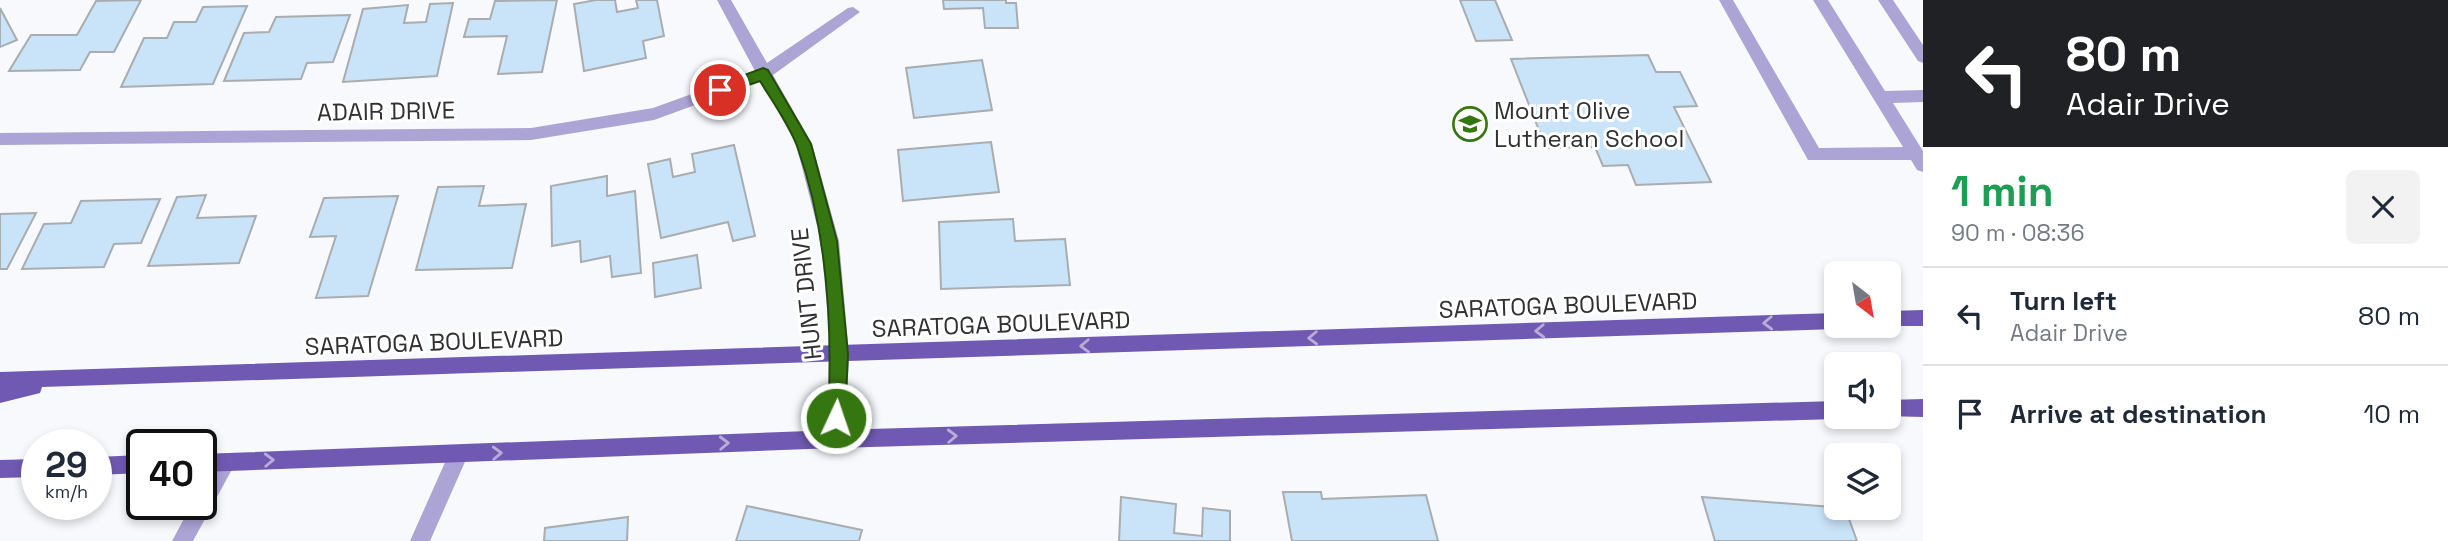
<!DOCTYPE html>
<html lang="en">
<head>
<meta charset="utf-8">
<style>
  :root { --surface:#fff; --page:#f2f2f3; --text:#1f2937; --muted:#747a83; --line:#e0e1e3 }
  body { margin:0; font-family:"Space Grotesk",sans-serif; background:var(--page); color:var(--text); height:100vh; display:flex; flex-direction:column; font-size:26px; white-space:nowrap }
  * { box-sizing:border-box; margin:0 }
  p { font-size:23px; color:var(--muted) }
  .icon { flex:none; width:38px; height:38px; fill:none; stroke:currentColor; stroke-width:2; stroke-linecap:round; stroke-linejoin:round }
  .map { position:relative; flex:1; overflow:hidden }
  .sheet { display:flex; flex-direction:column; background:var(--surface); width:525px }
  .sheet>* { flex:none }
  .top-card { background:#202124; color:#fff; overflow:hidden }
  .needle { width:46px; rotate:149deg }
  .buttons { position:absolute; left:1824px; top:261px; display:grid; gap:14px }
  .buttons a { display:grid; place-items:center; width:77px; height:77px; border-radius:10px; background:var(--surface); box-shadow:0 4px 10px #0003; font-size:35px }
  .speed { position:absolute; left:21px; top:429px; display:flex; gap:14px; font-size:35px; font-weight:700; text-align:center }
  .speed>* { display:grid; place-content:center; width:91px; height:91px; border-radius:50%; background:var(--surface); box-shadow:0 4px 10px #0003; line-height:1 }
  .speed small { font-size:18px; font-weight:400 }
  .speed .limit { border:4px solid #111; border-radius:10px; background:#fff; color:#111 }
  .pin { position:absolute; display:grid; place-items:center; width:60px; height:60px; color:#fff; margin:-30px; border:4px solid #fff; border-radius:50%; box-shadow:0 2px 7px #0007 }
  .me { position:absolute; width:77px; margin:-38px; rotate:3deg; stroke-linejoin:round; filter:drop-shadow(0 0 5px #0008) }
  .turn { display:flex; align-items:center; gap:24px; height:147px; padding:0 28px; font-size:32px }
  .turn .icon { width:91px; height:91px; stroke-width:2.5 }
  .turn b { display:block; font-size:49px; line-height:60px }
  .round { display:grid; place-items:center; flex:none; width:74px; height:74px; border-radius:10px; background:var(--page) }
  .summary { display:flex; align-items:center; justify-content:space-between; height:119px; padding:0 28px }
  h1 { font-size:42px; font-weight:700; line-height:52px; color:#1e9e55 }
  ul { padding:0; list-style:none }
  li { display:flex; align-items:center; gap:21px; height:98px; padding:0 28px; border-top:2px solid var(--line) }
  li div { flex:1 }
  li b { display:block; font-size:26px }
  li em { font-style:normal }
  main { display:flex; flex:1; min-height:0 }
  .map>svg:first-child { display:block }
  .building { fill:#c9e3f8; stroke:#a9adaf; stroke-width:2 }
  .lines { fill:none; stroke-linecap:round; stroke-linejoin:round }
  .minor { fill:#ada4d6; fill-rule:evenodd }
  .major { fill:#7059b2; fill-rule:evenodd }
  .oneway { stroke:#b8acd8 }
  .route { fill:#367611; stroke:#234d0b; stroke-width:2 }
  .labels { text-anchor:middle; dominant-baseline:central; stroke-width:6; stroke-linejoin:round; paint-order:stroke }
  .poi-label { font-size:24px; fill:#313133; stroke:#fff; text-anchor:start }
  .street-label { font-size:24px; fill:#313133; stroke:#fff }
</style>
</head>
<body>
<main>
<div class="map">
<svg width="1923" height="541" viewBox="0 0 1923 541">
  <rect width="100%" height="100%" fill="#f7f9fc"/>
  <!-- building -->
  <path class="building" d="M141,0l-27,52h-24l-10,18 -71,1 22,-36h46l19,-34z
    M557,0l-15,72 -44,2 9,-38 -43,1 5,-18h21l5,-18z
    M596,0h19l2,12 21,-4 -2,-8h21l7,36 -21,5 3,17 -62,13 -10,-67z
    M943,0h63v3h10l2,25h-33l-2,-20 -39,1z
    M1460,0h35l17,40 -36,1z
    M453,3l-16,73 -94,6 20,-73 45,-4 -4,18 22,-1 4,-18z
    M247,6l-34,78 -92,3 23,-49h23l7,-16h22l7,-15z
    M0,8l17,32 -17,7z
    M350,15l-17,47 -26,1 -6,16 -77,2 20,-48 25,-1 7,-15z
    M1648,55l8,17h24l17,34 -23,1 37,75 -75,3 -8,-20 -25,1 -8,-19 -49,1 -35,-89z
    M982,60l10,50 -78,8 -8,-50z
    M991,142l8,50 -96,9 -5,-51z
    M734,145l21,91 -22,5 -5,-19 -67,16 -13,-74 22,-5 3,18 22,-5 -3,-18z
    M607,176v20l28,-5 6,82 -29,4 -2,-21 -29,6 -1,-21 -28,5 -1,-60z
    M484,186l-5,20 47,-2 -14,64 -96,2 22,-83z
    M206,195l-9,23 59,-2 -17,47 -91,3 29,-69z
    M398,196l-30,100 -52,2 20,-62 -26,1 14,-39z
    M160,199l-19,44 -27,1 -10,23 -82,2 22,-45 27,-1 10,-22z
    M36,213l-29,56h-7v-55z
    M1013,219l2,22 50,-2 5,46 -129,4 -2,-67z
    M697,255l4,33 -46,9 -2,-34z
    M1283,492h38l1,7 104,-4 12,46h-146z
    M1121,497l55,7 -2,29 28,3 1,-28 27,3v30h-111z
    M1702,497l143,11 12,33h-142z
    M747,506l115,24 -3,11h-123z
    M628,517l-1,24h-83l1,-13z"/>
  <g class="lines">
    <!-- minor -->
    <path class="minor" d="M717,0h14l36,63 81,-55 5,-1 7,5 -87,63 39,69 27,97 10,113 -4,85 -3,6 -7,3 -7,-3 -3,-6 6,-85 -10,-113 -25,-97 -35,-63 -107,39 -123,20 -531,5v-12l531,-5 122,-20 102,-37z
      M1719,0h14l86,148 84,-1 -90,-147h15l57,91 38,-1v12l-30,1 30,48v21l-6,-2 -6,-10h-103z
      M1878,0h15l30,45v18l-5,-2z
      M458,446l7,3 3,6 -38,86h-20l41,-92z
      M226,453l7,2 3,7 -43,79h-21l20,-37h9c0,-17 8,-44 25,-51z"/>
    <!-- major -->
    <path class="major" d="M1923,310v16h-39h4v-15z
      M1836,313v13h7l-7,3 -1794,58 -2,6 -40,10v-31z
      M1923,399v18l-38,-1h3v-16z
      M1836,401v15h6l-6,3 -1001,29 -634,24v-18l634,-24z
      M142,455v18l-46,2v-18z
      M37,459v18l-37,1v-18z"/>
  </g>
  <!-- one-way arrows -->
  <defs><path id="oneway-chevron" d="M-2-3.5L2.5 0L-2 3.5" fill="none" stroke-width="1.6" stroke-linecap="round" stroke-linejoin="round" transform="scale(1.75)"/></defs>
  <g class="oneway">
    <use href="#oneway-chevron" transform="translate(1768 323) rotate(178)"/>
    <use href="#oneway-chevron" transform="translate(1540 331) rotate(178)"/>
    <use href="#oneway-chevron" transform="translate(1313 338) rotate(178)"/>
    <use href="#oneway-chevron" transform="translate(1085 346) rotate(178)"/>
    <use href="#oneway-chevron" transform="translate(952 436) rotate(-2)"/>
    <use href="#oneway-chevron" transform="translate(724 443) rotate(-2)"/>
    <use href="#oneway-chevron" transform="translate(497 453) rotate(-2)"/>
    <use href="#oneway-chevron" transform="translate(269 460) rotate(-2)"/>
  </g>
  <!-- route -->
  <path class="route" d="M763,68l5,2 43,74 26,97 11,113 -3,64 -3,5 -6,3 -6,-3 -2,-5c5,-91 0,-186 -31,-272 -8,-22 -25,-45 -37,-65l-40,14 -7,-5 2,-4z"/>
  <!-- icons -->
  <defs>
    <g id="school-ring" transform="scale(1.75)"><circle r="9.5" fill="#fff" stroke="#367611" stroke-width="1.5"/><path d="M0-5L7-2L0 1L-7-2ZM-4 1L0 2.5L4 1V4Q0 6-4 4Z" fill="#367611"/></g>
  </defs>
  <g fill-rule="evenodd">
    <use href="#school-ring" x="1470" y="124"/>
  </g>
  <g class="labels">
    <!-- poi labels -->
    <g class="poi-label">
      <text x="1494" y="110">Mount Olive<tspan x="1494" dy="28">Lutheran School</tspan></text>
    </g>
    <!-- street labels -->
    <g class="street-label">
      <text transform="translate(386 111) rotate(-1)">ADAIR DRIVE</text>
      <text transform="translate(806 294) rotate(-96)">HUNT DRIVE</text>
      <text transform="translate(1568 305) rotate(-2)">SARATOGA BOULEVARD</text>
      <text transform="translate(1001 324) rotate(-2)">SARATOGA BOULEVARD</text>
      <text transform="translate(434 342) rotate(-2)">SARATOGA BOULEVARD</text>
    </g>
  </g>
</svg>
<div class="buttons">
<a><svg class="needle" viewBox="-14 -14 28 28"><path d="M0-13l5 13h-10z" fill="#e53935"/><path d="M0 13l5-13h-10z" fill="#747a83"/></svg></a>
<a><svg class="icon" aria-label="sound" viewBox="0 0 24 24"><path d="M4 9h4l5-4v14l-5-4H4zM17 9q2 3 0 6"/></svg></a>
<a><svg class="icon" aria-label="layers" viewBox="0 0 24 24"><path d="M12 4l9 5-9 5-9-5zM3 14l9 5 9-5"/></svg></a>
</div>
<div class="speed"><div>29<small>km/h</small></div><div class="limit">40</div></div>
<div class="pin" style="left:720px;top:90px;background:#d93025"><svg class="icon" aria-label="arrive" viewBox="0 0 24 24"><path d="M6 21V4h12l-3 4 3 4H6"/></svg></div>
<svg class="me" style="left:836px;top:418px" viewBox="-20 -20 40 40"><circle r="17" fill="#367611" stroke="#fff" stroke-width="3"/><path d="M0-11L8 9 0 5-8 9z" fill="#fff"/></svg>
</div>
<section class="sheet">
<div class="top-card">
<div class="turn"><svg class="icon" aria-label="left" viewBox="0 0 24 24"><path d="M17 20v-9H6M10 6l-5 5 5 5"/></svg><div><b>80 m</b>Adair Drive</div></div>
</div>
<div class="summary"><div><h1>1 min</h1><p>90 m · 08:36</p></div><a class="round"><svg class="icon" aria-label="close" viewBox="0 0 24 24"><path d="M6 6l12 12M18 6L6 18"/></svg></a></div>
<ul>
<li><svg class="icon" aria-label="left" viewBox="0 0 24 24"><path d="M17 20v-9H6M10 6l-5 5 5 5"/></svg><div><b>Turn left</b><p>Adair Drive</p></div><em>80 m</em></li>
<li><svg class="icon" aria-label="arrive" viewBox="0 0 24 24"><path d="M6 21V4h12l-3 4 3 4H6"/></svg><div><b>Arrive at destination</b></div><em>10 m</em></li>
</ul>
</section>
</main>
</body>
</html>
